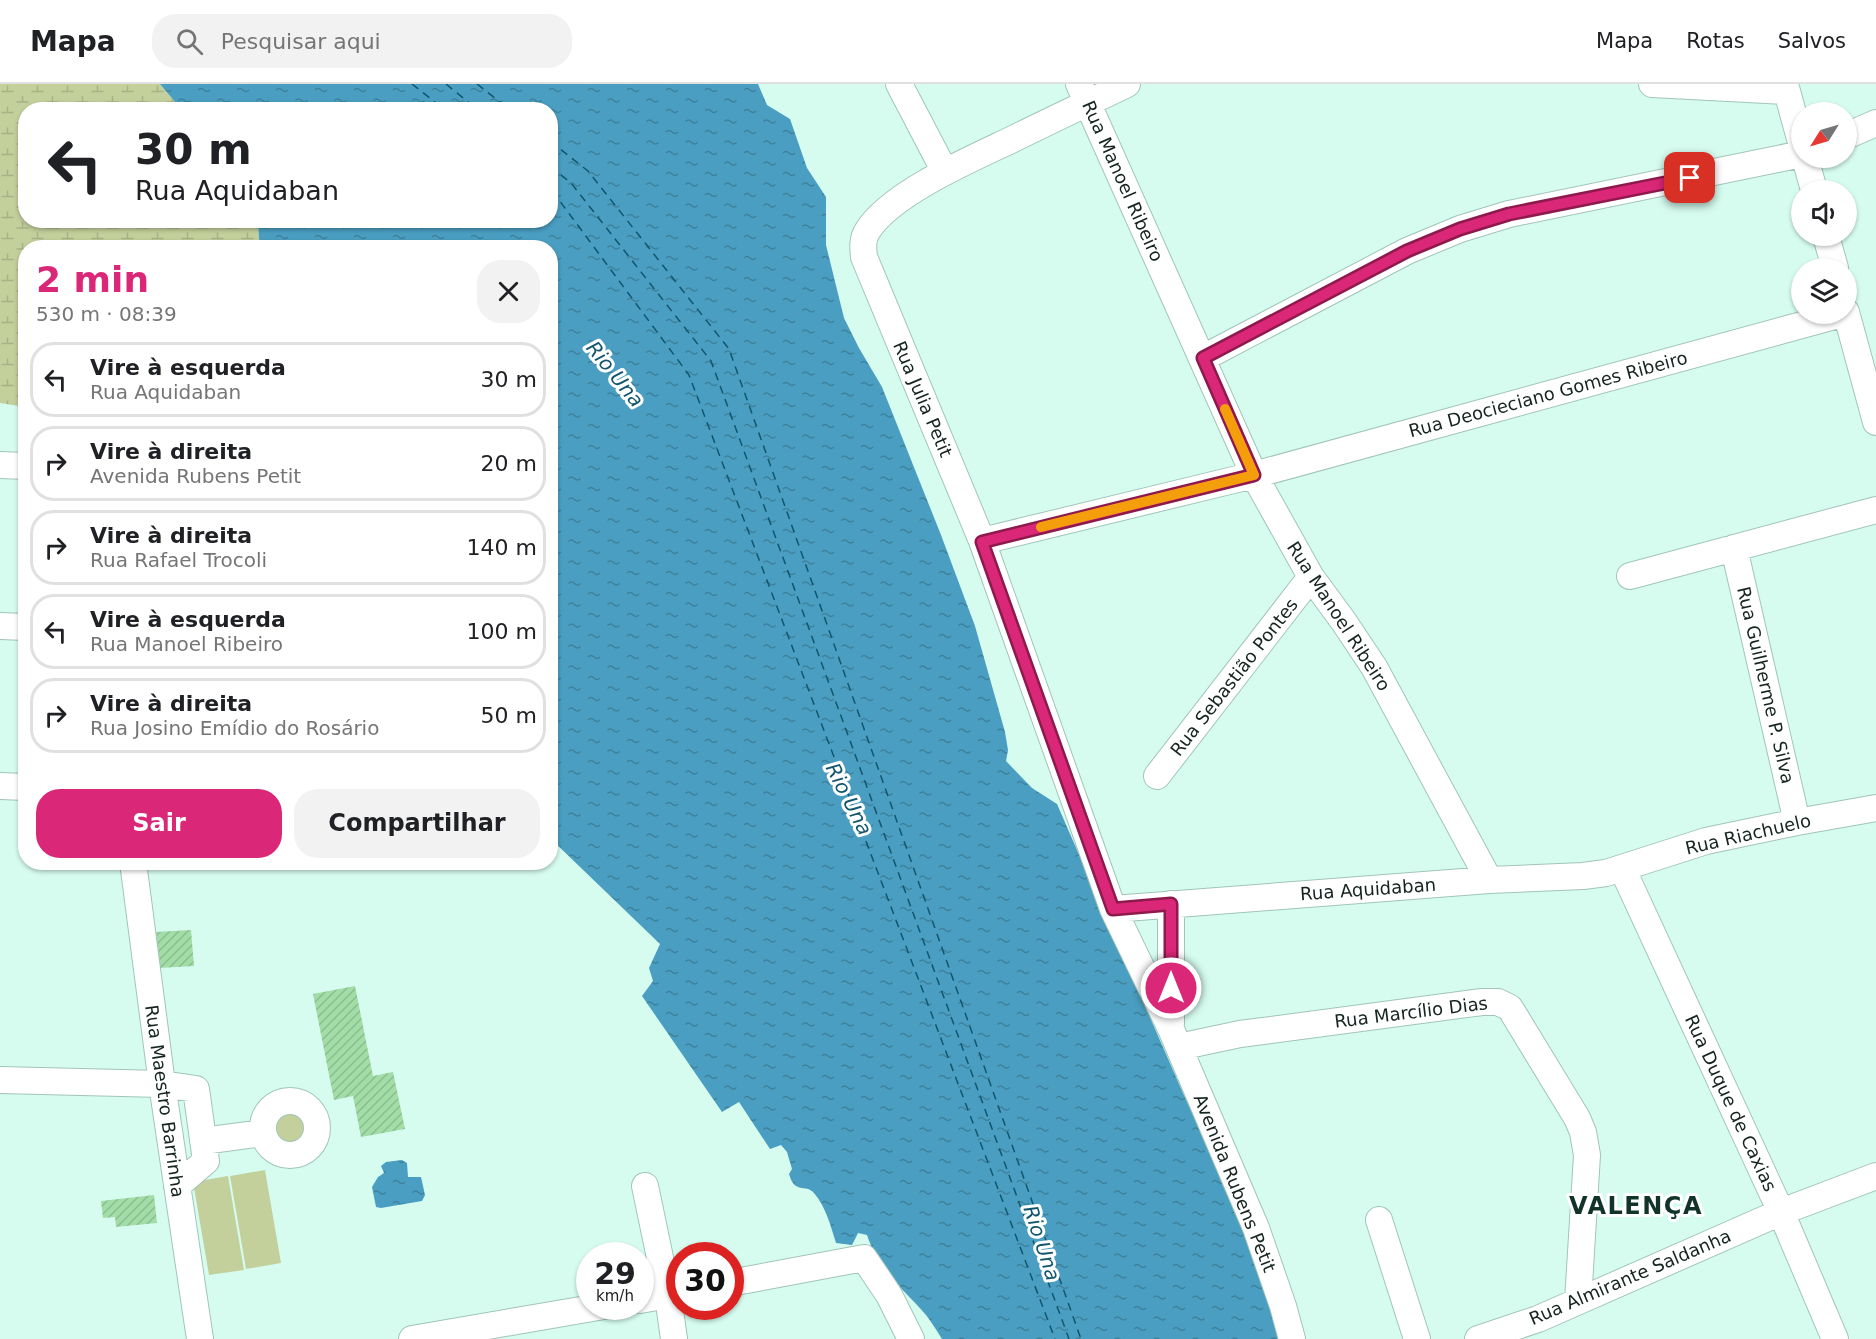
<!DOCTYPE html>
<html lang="pt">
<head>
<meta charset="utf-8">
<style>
  :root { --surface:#fff; --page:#f2f2f2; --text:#202124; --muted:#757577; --line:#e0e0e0; --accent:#db2777 }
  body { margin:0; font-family:"DejaVu Sans",sans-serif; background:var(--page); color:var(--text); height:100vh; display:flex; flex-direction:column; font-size:22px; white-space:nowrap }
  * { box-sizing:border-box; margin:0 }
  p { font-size:20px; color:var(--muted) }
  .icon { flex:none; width:33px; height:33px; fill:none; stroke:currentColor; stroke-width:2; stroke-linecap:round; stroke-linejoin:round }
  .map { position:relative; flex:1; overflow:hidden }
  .drawer { position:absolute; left:18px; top:156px; width:540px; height:630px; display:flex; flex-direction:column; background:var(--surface); border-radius:24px; box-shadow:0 2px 4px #0004 }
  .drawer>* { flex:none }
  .banner { position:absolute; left:18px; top:18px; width:540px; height:126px; border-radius:24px; box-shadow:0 2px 4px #0004; background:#fff; color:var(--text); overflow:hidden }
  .needle { width:39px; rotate:233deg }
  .buttons { position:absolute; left:1791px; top:18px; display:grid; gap:12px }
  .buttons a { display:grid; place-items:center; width:66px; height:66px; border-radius:50%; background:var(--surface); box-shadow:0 2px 4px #0004; font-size:30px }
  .speed { position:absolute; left:576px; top:1158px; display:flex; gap:12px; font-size:30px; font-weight:700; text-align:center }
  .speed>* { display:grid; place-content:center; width:78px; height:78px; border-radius:50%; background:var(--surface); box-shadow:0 2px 4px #0004; line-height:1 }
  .speed small { font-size:15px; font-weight:400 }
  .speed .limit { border:9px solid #d22; background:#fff; color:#111 }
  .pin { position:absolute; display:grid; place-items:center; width:51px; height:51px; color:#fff; margin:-26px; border-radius:12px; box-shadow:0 3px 9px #0006 }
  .me { position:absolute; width:66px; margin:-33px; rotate:0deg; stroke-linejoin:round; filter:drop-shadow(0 0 4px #0008) }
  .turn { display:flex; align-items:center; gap:21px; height:126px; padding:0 18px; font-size:27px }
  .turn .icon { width:78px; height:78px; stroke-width:2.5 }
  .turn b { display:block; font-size:42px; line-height:51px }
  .round { display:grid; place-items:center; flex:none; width:63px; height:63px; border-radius:24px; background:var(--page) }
  .head { display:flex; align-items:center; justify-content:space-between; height:102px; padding:0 18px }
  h1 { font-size:36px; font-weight:700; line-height:45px; color:var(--accent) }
  .primary-button { display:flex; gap:12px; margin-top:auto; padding:12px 18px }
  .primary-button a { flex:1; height:69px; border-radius:24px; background:var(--accent); color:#fff; font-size:24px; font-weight:700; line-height:69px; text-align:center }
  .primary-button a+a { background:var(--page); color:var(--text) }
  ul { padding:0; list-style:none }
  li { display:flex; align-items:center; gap:18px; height:75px; margin:0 12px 9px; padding:0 6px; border:3px solid var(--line); border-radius:24px }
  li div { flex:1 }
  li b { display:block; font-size:22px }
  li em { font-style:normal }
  header { display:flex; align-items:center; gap:36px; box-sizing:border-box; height:84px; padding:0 30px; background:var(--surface); border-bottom:2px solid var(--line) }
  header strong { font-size:28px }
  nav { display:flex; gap:33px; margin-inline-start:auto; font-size:21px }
  .search { width:420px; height:54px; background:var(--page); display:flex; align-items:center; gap:15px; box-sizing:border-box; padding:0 21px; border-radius:24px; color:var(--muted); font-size:22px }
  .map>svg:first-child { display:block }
  .wetland { fill:url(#wetland-marsh) }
  .green { fill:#c3d09c }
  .water { fill:url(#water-ripples) }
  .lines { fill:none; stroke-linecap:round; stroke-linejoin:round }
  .ferry { stroke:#11566e; stroke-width:1.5; stroke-dasharray:8 6; stroke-linecap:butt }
  .building { fill:url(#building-hatch) }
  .minor-casing { stroke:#a1c4b9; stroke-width:28 }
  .minor { stroke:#fff; stroke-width:26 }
  .route-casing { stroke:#8e194d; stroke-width:15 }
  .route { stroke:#db2777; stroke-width:10 }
  .slow { stroke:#f59e0b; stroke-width:10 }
  .labels { text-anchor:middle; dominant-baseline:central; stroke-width:6; stroke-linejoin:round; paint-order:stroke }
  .street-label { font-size:18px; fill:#162420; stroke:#fff }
  .water-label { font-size:20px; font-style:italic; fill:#11566e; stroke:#fff }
  .district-label { font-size:24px; font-weight:bold; letter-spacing:1.5px; fill:#12332a; stroke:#fff }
</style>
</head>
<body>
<header>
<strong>Mapa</strong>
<div class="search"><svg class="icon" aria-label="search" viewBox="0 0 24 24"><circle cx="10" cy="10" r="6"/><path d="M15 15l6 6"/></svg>Pesquisar aqui</div>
<nav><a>Mapa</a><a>Rotas</a><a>Salvos</a></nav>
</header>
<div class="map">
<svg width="1876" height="1255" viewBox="0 0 1876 1255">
  <defs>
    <pattern id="wetland-marsh" width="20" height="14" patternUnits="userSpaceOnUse" patternTransform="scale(1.5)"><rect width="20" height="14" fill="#c3d09c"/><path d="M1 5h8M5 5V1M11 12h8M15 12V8" fill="none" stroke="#a7b286"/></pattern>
    <pattern id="water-ripples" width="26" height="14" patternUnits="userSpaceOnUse" patternTransform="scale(1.5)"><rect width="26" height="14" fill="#4a9ec1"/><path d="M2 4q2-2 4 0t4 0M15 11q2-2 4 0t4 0" fill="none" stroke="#3d819c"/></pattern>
    <pattern id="building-hatch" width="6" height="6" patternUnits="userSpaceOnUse" patternTransform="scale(1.5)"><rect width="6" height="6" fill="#a2dda7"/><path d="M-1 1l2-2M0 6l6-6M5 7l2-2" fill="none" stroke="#8bbe8f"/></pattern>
  </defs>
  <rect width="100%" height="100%" fill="#d6fcf0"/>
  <!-- wetland -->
  <path class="wetland" d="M0,0h160l21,25 -155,1v110l232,1 1,18 4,8 -237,1 -1,159 -25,-4z"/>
  <!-- green -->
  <path class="green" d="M275 1045a15 15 0 1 1 30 0a15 15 0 1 1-30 0Z
    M265,1086l16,93 -35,6 -16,-93z
    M228,1092l16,94 -35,5 -16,-93z"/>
  <!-- water -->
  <path class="water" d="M160,0h598l9,21 23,14 17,49 19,29v48l18,73 15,30 23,39 59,148 34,91 30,106 3,18 -2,11 26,27 25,16 126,289 53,114 34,79 10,53h-338c-5,-8 -10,-16 -16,-24 -25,-29 -46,-42 -59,-80l-9,-2 -6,12 -16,-2c-5,-16 -10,-36 -22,-50 -9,-10 -19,2 -25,-19l3,-5 -5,-17 -6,-7 -11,4 -31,-47 -17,10 -80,-116 11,-15 -4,-13 11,-24 -109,-105 -1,-591h-287l-4,-9 -1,-18 292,-1v-110l-369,-1z
    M402,1076l5,3 1,14h13l4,18 -3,6 -41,7 -5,-1 -4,-20 6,-10 6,-4 -3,-7 5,-4z"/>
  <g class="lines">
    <!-- ferry -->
    <path class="ferry" d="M412,0l33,26
      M446,0l32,26
      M477,0l33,26
      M550,57l38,30 141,178 352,990
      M550,82l21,17 140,178 358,978
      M550,109l9,7 130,175 366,964"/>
  </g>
  <!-- building -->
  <path class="building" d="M191,846l3,36 -35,2 -3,-36z
    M355,902l18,90 20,-4 12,57 -44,8 -8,-41 -19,4 -21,-106z
    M154,1111l3,28 -41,4 -1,-10 -12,1 -2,-17z"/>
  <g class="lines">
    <!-- minor casing -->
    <g class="minor-casing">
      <path id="minor" d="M899,0l46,88
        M1079,0l175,391 57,102 33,45 30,45 115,213
        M1127,0c-39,19 -78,37 -116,56 -40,19 -119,53 -143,90 -6,9 -5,17 -4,27l118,284 131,368 58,120 85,199 27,78 9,33
        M1652,0l135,7
        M1785,0l17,62
        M1846,52l30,-13
        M1805,74l9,32
        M1826,152l9,32
        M1846,228l30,110
        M1203,274l204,-107 53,-22 49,-15 293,-60
        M0,381l26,1
        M982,457l272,-66 588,-161
        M1734,464l63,274
        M1630,492l246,-66
        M0,542l26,1
        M1157,692l154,-199
        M0,702l26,1
        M133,778l29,222 38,255
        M1622,784l159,344 54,127
        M1171,820v119
        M1113,825l376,-29 94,-4 23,-3 100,-32 91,-19 79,-14
        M1179,963l61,-13 242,-32h16l12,6 67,110 6,14 4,23 -9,146
        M0,996l162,4 34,5 10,72 -29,25
        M263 1044a27 27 0 1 1 54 0a27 27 0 1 1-54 0Z
        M203,1057l60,-8
        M645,1102l23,110 6,43
        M1379,1136l38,119
        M730,1199l134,-25 25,37 22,44
        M640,1216l40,-7
        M412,1255l192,-33
        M1478,1255l60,-20 243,-107 95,-36"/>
    </g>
    <!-- minor -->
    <use href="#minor" class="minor"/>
  </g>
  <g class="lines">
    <!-- route casing -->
    <g class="route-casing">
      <path id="route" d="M1171,904v-84l-58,5 -131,-367 272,-67 -51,-117 204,-107 53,-22 49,-15 181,-36"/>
    </g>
    <!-- route -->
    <use href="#route" class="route"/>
    <!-- slow -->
    <path class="slow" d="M1041,443l213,-52 -29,-66"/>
  </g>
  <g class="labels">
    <!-- street labels -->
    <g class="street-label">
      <text transform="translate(1123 97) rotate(66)">Rua Manoel Ribeiro</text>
      <text transform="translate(1548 310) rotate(-15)">Rua Deocieciano Gomes Ribeiro</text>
      <text transform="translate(923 315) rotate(67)">Rua Julia Petit</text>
      <text transform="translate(1339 532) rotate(57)">Rua Manoel Ribeiro</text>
      <text transform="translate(1234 593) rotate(-52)">Rua Sebastião Pontes</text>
      <text transform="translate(1766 601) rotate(77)">Rua Guilherme P. Silva</text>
      <text transform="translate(1748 750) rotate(-13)">Rua Riachuelo</text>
      <text transform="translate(1368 805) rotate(-4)">Rua Aquidaban</text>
      <text transform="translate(1411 928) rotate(-7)">Rua Marcílio Dias</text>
      <text transform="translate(165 1017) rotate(82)">Rua Maestro Barrinha</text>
      <text transform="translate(1731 1019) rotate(65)">Rua Duque de Caxias</text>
      <text transform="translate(1235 1099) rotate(68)">Avenida Rubens Petit</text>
      <text transform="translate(1630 1193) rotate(-23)">Rua Almirante Saldanha</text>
    </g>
    <!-- water labels -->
    <g class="water-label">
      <text transform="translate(615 290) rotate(51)">Rio Una</text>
      <text transform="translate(849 715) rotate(63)">Rio Una</text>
      <text transform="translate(1042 1159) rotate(72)">Rio Una</text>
    </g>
    <!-- district labels -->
    <g class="district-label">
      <text x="1636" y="1122">VALENÇA</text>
    </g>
  </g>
</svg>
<div class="buttons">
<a><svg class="needle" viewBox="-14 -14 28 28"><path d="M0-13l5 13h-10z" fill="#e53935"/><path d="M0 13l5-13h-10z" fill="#757577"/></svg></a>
<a><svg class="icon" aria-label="sound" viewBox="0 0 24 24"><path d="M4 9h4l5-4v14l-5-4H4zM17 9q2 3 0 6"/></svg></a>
<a><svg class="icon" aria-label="layers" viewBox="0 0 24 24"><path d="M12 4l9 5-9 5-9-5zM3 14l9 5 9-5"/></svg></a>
</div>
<div class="speed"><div>29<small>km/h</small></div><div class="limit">30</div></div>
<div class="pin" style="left:1690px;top:94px;background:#d93025"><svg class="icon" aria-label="arrive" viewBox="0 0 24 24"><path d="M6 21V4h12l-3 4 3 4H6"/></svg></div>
<svg class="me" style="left:1171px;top:904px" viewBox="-20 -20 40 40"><circle r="17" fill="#db2777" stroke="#fff" stroke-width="3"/><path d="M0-11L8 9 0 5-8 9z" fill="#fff"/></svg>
<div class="banner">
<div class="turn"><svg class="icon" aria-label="left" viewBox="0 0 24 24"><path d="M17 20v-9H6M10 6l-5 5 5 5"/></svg><div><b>30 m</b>Rua Aquidaban</div></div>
</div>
<section class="drawer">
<div class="head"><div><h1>2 min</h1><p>530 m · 08:39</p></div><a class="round"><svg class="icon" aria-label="close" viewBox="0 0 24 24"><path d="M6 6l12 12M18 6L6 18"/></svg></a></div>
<ul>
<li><svg class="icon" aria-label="left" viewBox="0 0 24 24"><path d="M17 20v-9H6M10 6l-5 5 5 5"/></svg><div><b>Vire à esquerda</b><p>Rua Aquidaban</p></div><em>30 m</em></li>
<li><svg class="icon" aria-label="right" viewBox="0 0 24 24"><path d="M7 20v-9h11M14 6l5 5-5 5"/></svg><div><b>Vire à direita</b><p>Avenida Rubens Petit</p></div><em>20 m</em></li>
<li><svg class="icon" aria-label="right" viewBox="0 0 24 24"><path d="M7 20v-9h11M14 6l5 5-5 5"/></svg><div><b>Vire à direita</b><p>Rua Rafael Trocoli</p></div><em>140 m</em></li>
<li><svg class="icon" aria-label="left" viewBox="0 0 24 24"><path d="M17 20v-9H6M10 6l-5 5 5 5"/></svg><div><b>Vire à esquerda</b><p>Rua Manoel Ribeiro</p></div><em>100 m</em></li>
<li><svg class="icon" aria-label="right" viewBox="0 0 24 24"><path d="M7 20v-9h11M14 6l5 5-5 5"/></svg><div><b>Vire à direita</b><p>Rua Josino Emídio do Rosário</p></div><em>50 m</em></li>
</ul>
<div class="primary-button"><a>Sair</a><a>Compartilhar</a></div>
</section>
</div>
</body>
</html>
